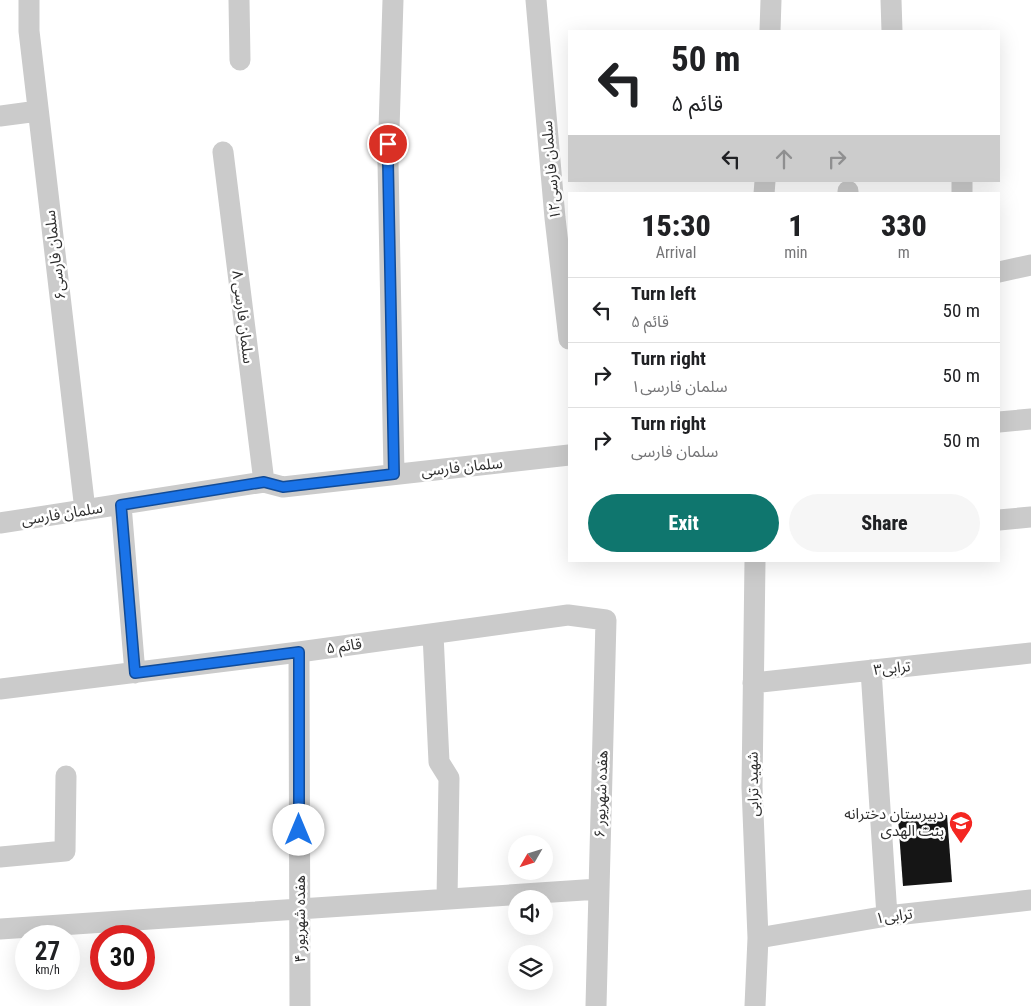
<!DOCTYPE html>
<html lang="en">
<head>
<meta charset="utf-8">
<style>
  :root { --surface:#fff; --page:#f6f6f6; --text:#202124; --muted:#757577; --line:#e0e0e0; --accent:#0f766e }
  body { margin:0; font-family:"Roboto Condensed","Noto Sans Arabic",sans-serif; background:var(--page); color:var(--text); height:100vh; display:flex; flex-direction:column; font-size:19px; white-space:nowrap }
  * { box-sizing:border-box; margin:0 }
  p { font-size:16px; color:var(--muted) }
  .icon { flex:none; width:28px; height:28px; fill:none; stroke:currentColor; stroke-width:2; stroke-linecap:round; stroke-linejoin:round }
  .map { position:relative; flex:1; overflow:hidden }
  .sheet { position:absolute; left:568px; top:192px; width:432px; height:370px; display:flex; flex-direction:column; background:var(--surface); border-radius:0px; box-shadow:0 5px 20px #0002 }
  .sheet>* { flex:none }
  .hud { position:absolute; left:568px; top:30px; width:432px; height:152px; border-radius:0px; box-shadow:0 5px 20px #0002; background:#fff; color:var(--text); overflow:hidden }
  .needle { width:32px; rotate:231deg }
  .tools { position:absolute; left:508px; top:835px; display:grid; gap:10px }
  .tools a { display:grid; place-items:center; width:45px; height:45px; border-radius:50%; background:var(--surface); box-shadow:0 5px 20px #0002; font-size:25px }
  .speed { position:absolute; left:15px; top:925px; display:flex; gap:10px; font-size:25px; font-weight:700; text-align:center }
  .speed>* { display:grid; place-content:center; width:65px; height:65px; border-radius:50%; background:var(--surface); box-shadow:0 5px 20px #0002; line-height:1 }
  .speed small { font-size:12px; font-weight:400 }
  .speed .limit { border:8px solid #d22; background:#fff; color:#111 }
  .pin { position:absolute; display:grid; place-items:center; width:42px; height:42px; color:#fff; margin:-21px; border:2px solid #fff; border-radius:50%; box-shadow:0 1px 5px #0007 }
  .me { position:absolute; width:55px; margin:-28px; rotate:0deg; stroke-linejoin:round; filter:drop-shadow(0 0 4px #0008) }
  .turn { display:flex; align-items:center; gap:18px; height:105px; padding:0 20px; font-size:22px }
  .turn .icon { width:65px; height:65px; stroke-width:2.5 }
  .turn b { display:block; font-size:35px; line-height:42px }
  .lanes { display:flex; align-items:center; height:48px; padding:0 20px; background:#0003; justify-content:center; gap:25px; direction:ltr }
  .lanes .off { opacity:.35 }
  .eta { display:flex; justify-content:space-evenly; align-items:center; height:85px; text-align:center }
  .eta b { font-size:30px; font-weight:800; line-height:35px }
  .primary-button { display:flex; gap:10px; margin-top:auto; padding:10px 20px }
  .primary-button a { flex:1; height:58px; border-radius:30px; background:var(--accent); color:#fff; font-size:20px; font-weight:800; line-height:58px; text-align:center }
  .primary-button a+a { background:var(--page); color:var(--text) }
  ul { padding:0; list-style:none }
  li { display:flex; align-items:center; gap:15px; height:65px; padding:0 20px; border-top:1px solid var(--line) }
  li div { flex:1 }
  li b { display:block; font-size:19px }
  li em { font-style:normal }
  .map>svg:first-child { display:block }
  .building { fill:#151515 }
  .lines { fill:none; stroke-linecap:round; stroke-linejoin:round }
  .minor { stroke:#cbcbcb; stroke-width:21 }
  .route-casing { stroke:#114b97; stroke-width:12 }
  .route { stroke:#1a73e8; stroke-width:9 }
  .labels { text-anchor:middle; dominant-baseline:central; stroke-width:5; stroke-linejoin:round; paint-order:stroke }
  .street-label { font-size:15px; fill:#2e2e2e; stroke:#fff }
  .poi-label { font-size:15px; fill:#2e2e2e; stroke:#fff; text-anchor:end }
</style>
</head>
<body>
<div class="map">
<svg width="1031" height="1006" viewBox="0 0 1031 1006">
  <rect width="100%" height="100%" fill="#fff"/>
  <!-- building -->
  <path class="building" d="M947,815l5,67 -49,4 -5,-68z"/>
  <g class="lines">
    <!-- minor -->
    <path class="minor" d="M29,0v31l56,479
      M239,0l1,60
      M393,0l-5,162 6,312
      M536,0l19,218 14,121
      M891,0l1,31
      M770,31l1,-31
      M0,116l38,-5
      M223,152l41,330
      M764,194l1,-13
      M848,194v-3
      M962,194v-13
      M999,272l32,-7
      M999,422l32,-3
      M121,505l14,168
      M999,520l32,-3
      M0,523l264,-41 19,5 286,-32
      M755,561l-3,226 6,151 -3,68
      M433,634l6,128 10,16 -2,121
      M299,652l1,354
      M871,670l16,246
      M753,683l278,-30
      M0,689l299,-37 269,-37 38,5 -10,386
      M0,857l65,-6 1,-75
      M0,929l599,-40
      M758,938l129,-22 144,-16"/>
  </g>
  <g class="lines">
    <!-- route casing -->
    <g class="route-casing">
      <path id="route" d="M299,830v-178l-164,21 -14,-168 143,-23 19,5 111,-13 -6,-312v-18"/>
    </g>
    <!-- route -->
    <use href="#route" class="route"/>
  </g>
  <!-- icons -->
  <defs>
    <g id="school-pin" transform="scale(1.25)"><path d="M0 17L-7.5 6A9.5 9.5 0 1 1 7.5 6Z" fill="#f42621" stroke="#fff"/><path d="M0-5L7-2L0 1L-7-2ZM-4 1L0 2.5L4 1V4Q0 6-4 4Z" fill="#fff"/></g>
  </defs>
  <g fill-rule="evenodd">
    <use href="#school-pin" x="961" y="823"/>
  </g>
  <g class="labels">
    <!-- street labels -->
    <g class="street-label">
      <text transform="translate(551 170) rotate(-95)">سلمان فارسی۱۲</text>
      <text transform="translate(55 255) rotate(-97)">سلمان فارسی۶</text>
      <text transform="translate(243 317) rotate(83)">سلمان فارسی ۸</text>
      <text transform="translate(462 467) rotate(-6)">سلمان فارسی</text>
      <text transform="translate(62 514) rotate(-9)">سلمان فارسی</text>
      <text transform="translate(344 646) rotate(-8)">قائم ۵</text>
      <text transform="translate(892 668) rotate(-6)">ترابی۳</text>
      <text transform="translate(753 784) rotate(-91)">شهید ترابی</text>
      <text transform="translate(601 794) rotate(-88)">هفده شهریور ۶</text>
      <text transform="translate(894 916) rotate(-8)">ترابی۱</text>
      <text transform="translate(300 919) rotate(-90)">هفده شهریور ۴</text>
    </g>
    <!-- poi labels -->
    <g class="poi-label">
      <text x="944" y="814">دبیرستان دخترانه<tspan x="944" dy="17">بنت الهدی</tspan></text>
    </g>
  </g>
</svg>
<div class="tools">
<a><svg class="needle" viewBox="-14 -14 28 28"><path d="M0-13l5 13h-10z" fill="#e53935"/><path d="M0 13l5-13h-10z" fill="#757577"/></svg></a>
<a><svg class="icon" aria-label="sound" viewBox="0 0 24 24"><path d="M4 9h4l5-4v14l-5-4H4zM17 9q2 3 0 6"/></svg></a>
<a><svg class="icon" aria-label="layers" viewBox="0 0 24 24"><path d="M12 4l9 5-9 5-9-5zM3 14l9 5 9-5"/></svg></a>
</div>
<div class="speed"><div>27<small>km/h</small></div><div class="limit">30</div></div>
<div class="pin" style="left:388px;top:144px;background:#d93025"><svg class="icon" aria-label="arrive" viewBox="0 0 24 24"><path d="M6 21V4h12l-3 4 3 4H6"/></svg></div>
<svg class="me" style="left:299px;top:830px" viewBox="-20 -20 40 40"><circle r="19" fill="#fff"/><path d="M0-13L10 11 0 6-10 11z" fill="#1a73e8"/></svg>
<div class="hud">
<div class="turn"><svg class="icon" aria-label="left" viewBox="0 0 24 24"><path d="M17 20v-9H6M10 6l-5 5 5 5"/></svg><div><b>50 m</b>قائم ۵</div></div>
<div class="lanes"><svg class="icon" aria-label="left" viewBox="0 0 24 24"><path d="M17 20v-9H6M10 6l-5 5 5 5"/></svg><svg class="icon off" aria-label="ahead" viewBox="0 0 24 24"><path d="M12 20V5M6 11l6-6 6 6"/></svg><svg class="icon off" aria-label="right" viewBox="0 0 24 24"><path d="M7 20v-9h11M14 6l5 5-5 5"/></svg></div>
</div>
<section class="sheet">
<div class="eta">
<div><b>15:30</b><p>Arrival</p></div>
<div><b>1</b><p>min</p></div>
<div><b>330</b><p>m</p></div>
</div>
<ul>
<li><svg class="icon" aria-label="left" viewBox="0 0 24 24"><path d="M17 20v-9H6M10 6l-5 5 5 5"/></svg><div><b>Turn left</b><p>قائم ۵</p></div><em>50 m</em></li>
<li><svg class="icon" aria-label="right" viewBox="0 0 24 24"><path d="M7 20v-9h11M14 6l5 5-5 5"/></svg><div><b>Turn right</b><p>سلمان فارسی۱</p></div><em>50 m</em></li>
<li><svg class="icon" aria-label="right" viewBox="0 0 24 24"><path d="M7 20v-9h11M14 6l5 5-5 5"/></svg><div><b>Turn right</b><p>سلمان فارسی</p></div><em>50 m</em></li>
</ul>
<div class="primary-button"><a>Exit</a><a>Share</a></div>
</section>
</div>
</body>
</html>
